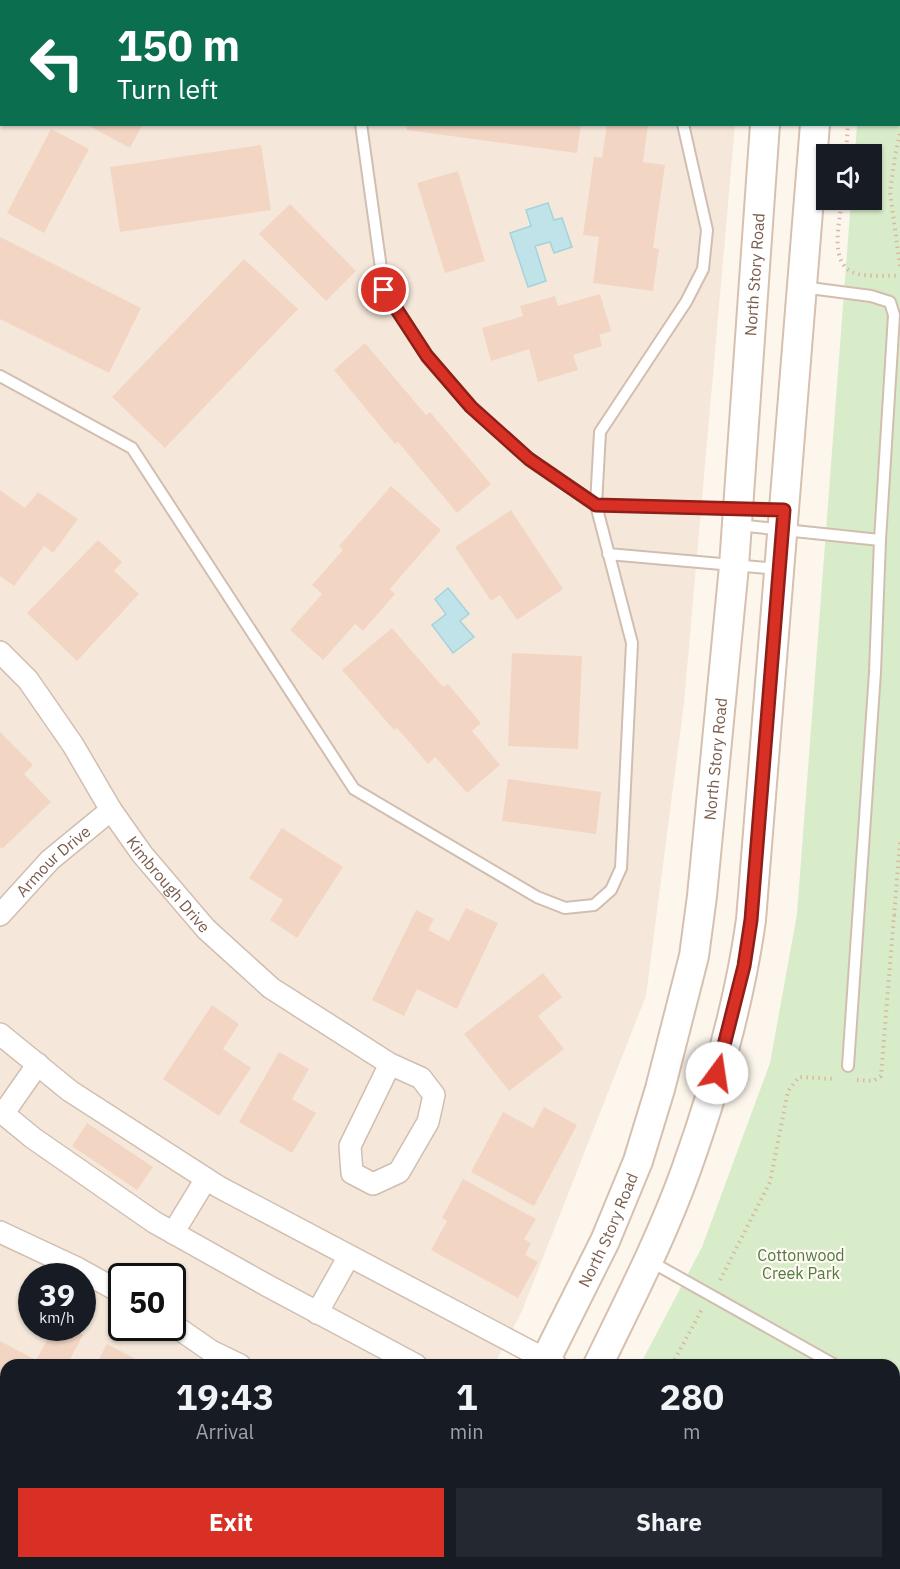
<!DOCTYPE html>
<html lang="en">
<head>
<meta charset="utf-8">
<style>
  :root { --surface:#171b24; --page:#242831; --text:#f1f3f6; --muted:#9ea1a6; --accent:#d93025 }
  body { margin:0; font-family:"IBM Plex Sans",sans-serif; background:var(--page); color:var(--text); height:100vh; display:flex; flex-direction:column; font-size:22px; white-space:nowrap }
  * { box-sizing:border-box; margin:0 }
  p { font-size:20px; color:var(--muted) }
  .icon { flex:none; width:33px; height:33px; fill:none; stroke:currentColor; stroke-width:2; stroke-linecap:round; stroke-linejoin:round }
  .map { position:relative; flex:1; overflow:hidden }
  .drawer { position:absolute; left:0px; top:1359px; width:900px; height:210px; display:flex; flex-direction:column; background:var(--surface); border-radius:18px 18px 0 0; box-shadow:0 2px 4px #0004 }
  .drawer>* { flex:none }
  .guide { position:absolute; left:0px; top:0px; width:900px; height:126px; box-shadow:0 2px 4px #0004; background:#0b6e4f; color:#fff; overflow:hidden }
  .controls { position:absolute; left:816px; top:144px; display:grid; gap:12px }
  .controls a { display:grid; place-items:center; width:66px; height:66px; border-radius:0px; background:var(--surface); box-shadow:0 2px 4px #0004; font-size:30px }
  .speed { position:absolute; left:18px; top:1263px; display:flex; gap:12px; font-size:30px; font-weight:700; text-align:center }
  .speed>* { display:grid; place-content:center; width:78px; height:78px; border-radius:50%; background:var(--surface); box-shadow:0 2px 4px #0004; line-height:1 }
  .speed small { font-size:15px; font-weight:400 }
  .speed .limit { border:3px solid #111; border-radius:9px; background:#fff; color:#111 }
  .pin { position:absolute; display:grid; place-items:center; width:51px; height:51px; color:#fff; margin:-26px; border:3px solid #fff; border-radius:50%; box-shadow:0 2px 6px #0007 }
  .me { position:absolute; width:66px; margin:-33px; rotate:14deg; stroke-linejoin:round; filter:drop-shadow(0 0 4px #0008) }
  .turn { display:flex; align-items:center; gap:21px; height:126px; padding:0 18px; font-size:27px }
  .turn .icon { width:78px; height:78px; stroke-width:2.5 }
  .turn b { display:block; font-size:42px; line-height:51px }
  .eta { display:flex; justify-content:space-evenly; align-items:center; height:102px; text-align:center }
  .eta b { font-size:36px; font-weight:700; line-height:42px }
  .action { display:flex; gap:12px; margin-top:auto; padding:12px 18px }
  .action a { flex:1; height:69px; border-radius:0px; background:var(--accent); color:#fff; font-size:24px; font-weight:700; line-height:69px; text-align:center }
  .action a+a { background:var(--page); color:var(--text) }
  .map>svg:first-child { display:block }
  .residential { fill:#f5e8da; fill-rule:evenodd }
  .green { fill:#d8ecc9 }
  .water { fill:#bfe3e8; stroke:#a5d3da; stroke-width:1.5 }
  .building { fill:#f3d5c3 }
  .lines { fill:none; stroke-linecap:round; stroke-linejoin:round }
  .lane-casing { stroke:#d1beb0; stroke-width:14 }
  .street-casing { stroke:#d1beb0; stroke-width:24 }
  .secondary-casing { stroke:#d6c0b0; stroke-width:32 }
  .path { stroke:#d9b8a5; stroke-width:4; stroke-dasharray:1.5 4.5; stroke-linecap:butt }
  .lane { stroke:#fff; stroke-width:10 }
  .street { stroke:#fff; stroke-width:21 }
  .secondary { stroke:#fff; stroke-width:28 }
  .route-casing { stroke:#8d1f18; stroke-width:15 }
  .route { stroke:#d93025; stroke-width:10 }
  .labels { text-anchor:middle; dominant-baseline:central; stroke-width:4.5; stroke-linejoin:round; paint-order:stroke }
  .street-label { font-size:16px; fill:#7a5c4d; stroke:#fffaf3 }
  .park-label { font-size:16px; fill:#537a41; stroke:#fffaf3 }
</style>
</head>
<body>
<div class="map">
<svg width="900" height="1569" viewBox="0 0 900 1569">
  <rect width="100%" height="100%" fill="#fdf6ec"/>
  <!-- residential -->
  <path class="residential" d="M0,0h742l-740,2v122l733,1 -51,578 -38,293 -124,315 -28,54h-488v198h387l-3,6h-390zM32,1276h50v52h-50zM122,1276h50v52h-50z"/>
  <!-- green -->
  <path class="green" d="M866,0h34v1569h-366l3,-6h357v-198h-254l62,-118 68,-184 27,-149 54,-714h21v-46h-17l2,-29 41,-1v-122z"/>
  <!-- water -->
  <path class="water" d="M548,203l6,17 8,-2 10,29 -18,6 -4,-11 -15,4 11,35 -18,6 -18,-54 21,-7 -5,-16z
    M448,588l21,26 -9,7 14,16 -21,16 -21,-28 14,-11 -11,-15z"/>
  <!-- building -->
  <path class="building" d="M86,124h57l-13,24z
    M407,124h174l-4,29 -170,-23z
    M607,124h41l-5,38 22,3 -12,83 6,1 -6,42 -60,-8 6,-46 -16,-2 11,-78 8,1z
    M51,129l38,20 -45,84 -37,-20z
    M261,145l10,65 -151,22 -10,-65z
    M458,171l27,90 -40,12 -28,-90z
    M290,204l66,67 -30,30 -67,-67z
    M0,237l141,71 -32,65 -109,-54z
    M244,259l54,50 -133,139 -53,-51z
    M600,294l11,37 -12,4 3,11 -29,9 5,15 -40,12 -9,-33 -38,12 -9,-33 41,-12 -3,-10 35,-10 3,10z
    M365,343l61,72 4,-3 61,72 -34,29 -59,-71 -3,2 -61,-74z
    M391,486l50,44 -51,59 5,5 -32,37 -8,-7 -32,36 -33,-30 32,-36 -10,-9 31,-35 -4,-4z
    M0,490l25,18 13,-16 40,27 -25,34 -9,-7 -30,40 -14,-10z
    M511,510l52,79 -46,31 -17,-25 -9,6 -36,-54z
    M98,540l24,22 -8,9 25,23 -62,67 -50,-48z
    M392,628l51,59 5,-3 33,39 -9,8 28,34 -33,28 -32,-36 -7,7 -31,-36 -3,2 -52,-60z
    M512,653l70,3 -4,93 -70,-3z
    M0,732l33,33 -9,9 27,28 -49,47 -2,-2z
    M508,779l93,13 -5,42 -94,-13z
    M282,828l61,39 -46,71 -27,-18 13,-20 -34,-22z
    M466,908l32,15 -41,86 -40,-20 -13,27 -32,-16 44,-90 18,9 -6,11 21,11z
    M543,973l19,24 -24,19 26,33 -55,42 -45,-57z
    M212,1005l27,19 -16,25 28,19 -32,48 -56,-37z
    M279,1052l30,17 -17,30 24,14 -24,40 -53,-31z
    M544,1107l33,18 -43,81 -63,-34 32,-60 30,16z
    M87,1123l66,44 -16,23 -65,-44z
    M463,1179l73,40 -12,20 7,4 -6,12 13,7 -20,36 -87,-48 16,-29 -5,-3z
    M54,1328h15l14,7 -16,30h-61v75l-6,-3v-96l36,19z
    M107,1344l40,21h-51z
    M39,1563h80l-1,6h-80z
    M333,1563h41l-4,6h-27z"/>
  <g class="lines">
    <!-- lane casing -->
    <g class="lane-casing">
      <path id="lane" d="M344,0l1,2
        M685,2l1,-2
        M361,124l23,166 43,66 44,51 58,52 67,46 187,5
        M802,287l69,9 19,6 4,13 -14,225 -5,132 -27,394
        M0,376l132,72 222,341 183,108 28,11 29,-3 17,-15 10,-22 11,-225 -36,-138 4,-73 86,-130 17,-33 4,-39 -24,-106
        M737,525l143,15
        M608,554l170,15
        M648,1260l187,105"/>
    </g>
    <!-- street casing -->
    <g class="street-casing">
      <g id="street">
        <path id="s1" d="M0,652l28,28 45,65 38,65 31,44 64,75 65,59 119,76 31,14 13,17 -6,27 -29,50 -26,12 -21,-11 -2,-27 40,-82"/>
        <path id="s2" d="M0,915l50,-55 61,-50"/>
        <path d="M0,1034l70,57 149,96 337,178"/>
        <path d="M0,1111l33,27 121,84 114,64 148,79"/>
        <path d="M3,1114l35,-50"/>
        <path d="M0,1232l75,35 47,26"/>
        <path d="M173,1233l33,-54"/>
        <path d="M317,1313l32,-57"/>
        <path d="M172,1324l39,27 29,14"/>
      </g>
    </g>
    <!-- secondary casing -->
    <g class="secondary-casing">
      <g id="secondary">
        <path d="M774,2v-2"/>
        <path d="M825,2v-2"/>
        <path id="s3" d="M543,1365l62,-124 33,-80 22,-72 34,-133 8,-60 32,-330 31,-442"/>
        <path d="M598,1365c31,-64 64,-128 88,-195 29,-81 53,-165 65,-250l64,-796"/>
        <path d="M433,1569l3,-6"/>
        <path d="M490,1569l3,-6"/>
      </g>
    </g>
    <!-- path -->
    <path class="path" d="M858,2v-2
      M900,134l-5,22 -5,36 10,74
      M846,154l2,-30
      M842,200c-2,22 -15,67 16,74 13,3 28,1 42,2
      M894,915l6,1
      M857,1080l16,1 8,-5 19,-234
      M720,1280l50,-98 18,-91 11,-14 36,2
      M672,1365l30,-56
      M564,1569l3,-6"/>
    <!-- lane -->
    <use href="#lane" class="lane"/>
    <!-- street -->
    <use href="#street" class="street"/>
    <!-- secondary -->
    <use href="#secondary" class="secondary"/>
  </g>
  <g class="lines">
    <!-- route casing -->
    <g class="route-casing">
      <path id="route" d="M384,290l43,66 44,51 58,52 67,46 188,5 -33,410 -7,46 -27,107"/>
    </g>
    <!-- route -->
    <use href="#route" class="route"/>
  </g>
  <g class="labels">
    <!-- street labels -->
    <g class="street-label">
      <text stroke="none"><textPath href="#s3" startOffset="1122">North Story Road</textPath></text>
      <text stroke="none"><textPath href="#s3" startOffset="636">North Story Road</textPath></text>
      <text stroke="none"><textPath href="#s2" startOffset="76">Armour Drive</textPath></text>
      <text stroke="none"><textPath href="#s1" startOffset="288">Kimbrough Drive</textPath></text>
      <text stroke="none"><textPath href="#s3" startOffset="150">North Story Road</textPath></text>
    </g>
    <!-- park labels -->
    <g class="park-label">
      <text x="801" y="1255">Cottonwood<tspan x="801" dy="18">Creek Park</tspan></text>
    </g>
  </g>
</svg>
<div class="controls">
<a><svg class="icon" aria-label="sound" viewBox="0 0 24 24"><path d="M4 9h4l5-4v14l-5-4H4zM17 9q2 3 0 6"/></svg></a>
</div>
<div class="speed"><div>39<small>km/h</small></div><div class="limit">50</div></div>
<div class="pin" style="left:384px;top:290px;background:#d93025"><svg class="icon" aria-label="arrive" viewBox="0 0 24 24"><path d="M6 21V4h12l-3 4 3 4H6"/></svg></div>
<svg class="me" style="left:717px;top:1073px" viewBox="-20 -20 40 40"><circle r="19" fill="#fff"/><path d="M0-13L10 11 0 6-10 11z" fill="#d93025"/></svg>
<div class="guide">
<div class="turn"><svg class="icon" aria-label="left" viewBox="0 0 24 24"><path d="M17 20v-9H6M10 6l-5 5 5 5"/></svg><div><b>150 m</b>Turn left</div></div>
</div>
<section class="drawer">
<div class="eta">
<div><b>19:43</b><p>Arrival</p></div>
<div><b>1</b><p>min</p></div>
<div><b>280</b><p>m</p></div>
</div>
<div class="action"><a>Exit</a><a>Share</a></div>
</section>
</div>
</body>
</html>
